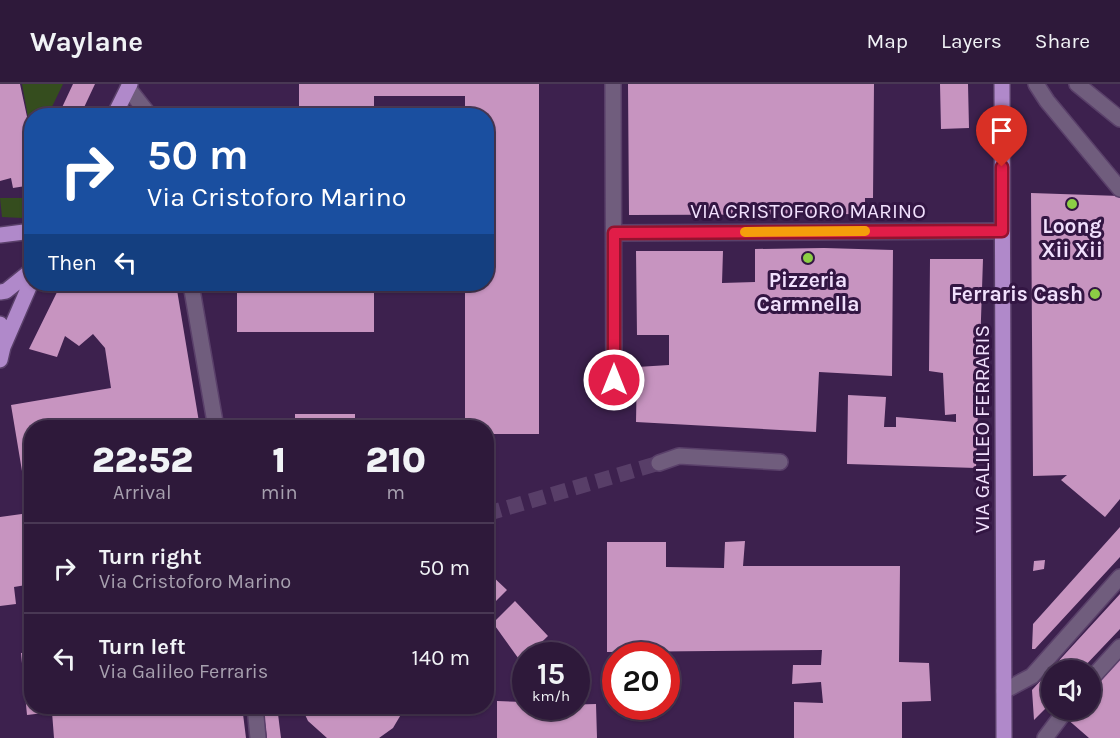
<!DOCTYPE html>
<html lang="en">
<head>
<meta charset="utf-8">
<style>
  :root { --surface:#2e193a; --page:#362242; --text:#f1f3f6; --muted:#a7a0af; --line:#493854 }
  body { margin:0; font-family:Karla,sans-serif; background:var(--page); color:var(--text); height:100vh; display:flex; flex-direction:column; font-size:22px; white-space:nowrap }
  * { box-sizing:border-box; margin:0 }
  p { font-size:20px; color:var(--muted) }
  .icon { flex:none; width:33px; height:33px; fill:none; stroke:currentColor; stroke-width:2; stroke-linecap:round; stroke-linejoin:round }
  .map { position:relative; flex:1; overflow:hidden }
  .details { position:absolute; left:24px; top:336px; width:470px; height:294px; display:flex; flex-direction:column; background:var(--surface); border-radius:24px; box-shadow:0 2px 4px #0004,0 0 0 2px var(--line) }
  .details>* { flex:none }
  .banner { position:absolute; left:24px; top:24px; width:470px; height:183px; border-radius:24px; box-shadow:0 2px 4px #0004,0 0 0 2px var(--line); background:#1a4fa0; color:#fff; overflow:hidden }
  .controls { position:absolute; left:1041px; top:576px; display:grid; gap:12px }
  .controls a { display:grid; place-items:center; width:60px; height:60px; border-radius:50%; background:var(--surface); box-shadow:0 2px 4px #0004,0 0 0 2px var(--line); font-size:30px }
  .speed { position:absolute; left:512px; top:558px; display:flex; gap:12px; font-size:30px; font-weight:700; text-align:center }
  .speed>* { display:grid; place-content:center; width:78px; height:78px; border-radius:50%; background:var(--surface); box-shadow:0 2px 4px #0004,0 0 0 2px var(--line); line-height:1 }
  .speed small { font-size:15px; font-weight:400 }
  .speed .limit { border:9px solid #d22; background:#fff; color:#111 }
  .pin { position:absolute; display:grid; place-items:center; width:51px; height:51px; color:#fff; margin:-62px -26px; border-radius:50% 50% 50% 0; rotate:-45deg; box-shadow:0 0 6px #0007 }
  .pin .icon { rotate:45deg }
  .me { position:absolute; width:66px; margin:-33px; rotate:0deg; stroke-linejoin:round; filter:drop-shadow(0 0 4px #0008) }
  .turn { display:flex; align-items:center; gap:21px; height:126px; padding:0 24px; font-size:27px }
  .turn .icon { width:78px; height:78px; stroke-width:2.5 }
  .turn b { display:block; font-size:42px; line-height:51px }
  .then { display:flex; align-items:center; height:57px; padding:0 24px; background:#0003; gap:12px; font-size:22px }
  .eta { display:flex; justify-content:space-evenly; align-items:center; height:102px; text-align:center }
  .eta b { font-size:36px; font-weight:800; line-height:42px }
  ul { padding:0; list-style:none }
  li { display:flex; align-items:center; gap:18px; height:90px; padding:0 24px; border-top:2px solid var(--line) }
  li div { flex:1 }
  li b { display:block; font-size:22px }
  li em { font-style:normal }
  header { display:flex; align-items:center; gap:36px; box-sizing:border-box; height:84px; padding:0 30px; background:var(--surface); border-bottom:2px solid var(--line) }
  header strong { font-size:28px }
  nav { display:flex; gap:33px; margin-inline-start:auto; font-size:21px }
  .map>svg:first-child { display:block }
  .green { fill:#354d1e }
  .building { fill:#c794c0 }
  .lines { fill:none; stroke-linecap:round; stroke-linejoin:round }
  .minor-tunnel { stroke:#583e68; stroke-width:15; stroke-dasharray:15 8; stroke-linecap:butt }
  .minor-casing { stroke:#5a406a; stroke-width:18 }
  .major-casing { stroke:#5a406a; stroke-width:18 }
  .minor { stroke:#705d7d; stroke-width:15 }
  .major { stroke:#b089ca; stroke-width:15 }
  .route-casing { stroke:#92132f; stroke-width:15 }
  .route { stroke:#e11d48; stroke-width:10 }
  .slow { stroke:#f59e0b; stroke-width:10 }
  .poi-dot { fill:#8cce45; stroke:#331643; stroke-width:2 }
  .labels { text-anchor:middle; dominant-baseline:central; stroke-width:6; stroke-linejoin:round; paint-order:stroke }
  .street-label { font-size:21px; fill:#f1e0fd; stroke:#331643 }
  .poi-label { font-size:21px; font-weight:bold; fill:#f1e0fd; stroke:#331643 }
</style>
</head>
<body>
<header>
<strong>Waylane</strong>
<nav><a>Map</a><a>Layers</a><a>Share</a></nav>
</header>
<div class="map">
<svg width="1120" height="654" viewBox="0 0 1120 654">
  <rect width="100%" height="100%" fill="#3d214e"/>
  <!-- green -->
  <path class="green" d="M22,0h41l-15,31 -16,1 -1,18z
    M0,114h31v12l-9,8 -20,-1z"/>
  <!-- building -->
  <path class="building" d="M0,0h20l12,56v45l-19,3 -2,-10 -11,3z
    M73,0h22l-15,32h-22z
    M299,0h240v350h-53v-6h-21v-144h21v-168h-21v-20h-91v20h-75z
    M628,0h246l-1,114h-8v16l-236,1z
    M940,0h28l1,44 -28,1z
    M1031,109l89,3v303l-15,18 -44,-37 6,-5 -34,1z
    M824,164l69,2 -1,126 -73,-4 -3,60 -180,-10 1,-55 32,-2v-30h-32l-1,-84h87l-1,32 33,-1v-33z
    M930,175h53l-7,209 -129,-4 1,-69 38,2 -2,30h12v-10l60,5v-8l-11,1 -2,-42 -14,-2z
    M61,200h115l24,144h-168v156l-18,3 2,17 -16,2v-89l29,-4 -18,-108 100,-17 -6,-40 -12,-14 -14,12 -14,-10 -8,21 -28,-8z
    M237,200h137v48h-137z
    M295,330h60v14h-60z
    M1120,443v30l-85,92h-3l1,-25z
    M745,457l-2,25h157l-1,96 30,1 2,38 -29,1v36h-108v-36l29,1 -2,-21 -29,2 1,-19h28l1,-15 -215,2v-110h59v25l58,1 1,-26z
    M1045,476l-1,9 -11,2 1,-10z
    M489,489l18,17 -21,21v-36z
    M1120,510v35l-39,41h-29v32l-18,18 -2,-30z
    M515,517l33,35 -27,26 -28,-39z
    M32,568v54h210l4,32h-192l-2,-26 -25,3 -6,-62z
    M1120,575v79h-31l-23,-20 8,-8h16v-19z
    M497,617l28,1v4l71,-2 1,34h-100z
    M263,622h14l4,32h-14z
    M301,622h105l-13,22 -14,10h-52l-19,-17z"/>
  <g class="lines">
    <!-- minor-tunnel -->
    <path class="minor-tunnel" d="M486,430l173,-51"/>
    <!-- minor casing -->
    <g class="minor-casing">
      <path id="minor" d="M613,0l1,317
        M1036,0l11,17 73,88
        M1077,0l43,35
        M128,4l22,28
        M614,149l388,-2
        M191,200l25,144
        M659,379l20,-7 101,6
        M1090,596l30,-33
        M1004,607l28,-15 88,-99
        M255,622l3,32
        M1045,654l21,-28"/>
    </g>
    <!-- major casing -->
    <g class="major-casing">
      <path id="major" d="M1002,0l2,654
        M114,32l16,-32
        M0,151l32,-4
        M0,208l6,-1 26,-21
        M0,240l3,23 -3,13
        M3,263l29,-67"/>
    </g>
    <!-- minor -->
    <use href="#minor" class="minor"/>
    <!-- major -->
    <use href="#major" class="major"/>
  </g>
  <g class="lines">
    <!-- route casing -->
    <g class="route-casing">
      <path id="route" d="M614,296v-147l388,-2v-64"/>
    </g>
    <!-- route -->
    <use href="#route" class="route"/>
    <!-- slow -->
    <path class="slow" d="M745,148l120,-1"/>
  </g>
  <!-- markers -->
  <g class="poi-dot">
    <circle cx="1072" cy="120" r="6"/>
    <circle cx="808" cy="174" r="6"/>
    <circle cx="1095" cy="210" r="6"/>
  </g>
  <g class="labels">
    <!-- street labels -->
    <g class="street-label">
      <text x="808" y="127">VIA CRISTOFORO MARINO</text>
      <text transform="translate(982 345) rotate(-90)">VIA GALILEO FERRARIS</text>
    </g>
    <!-- poi labels -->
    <g class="poi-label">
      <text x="1072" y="142">Loong<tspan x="1072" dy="24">Xii Xii</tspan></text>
      <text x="808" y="196">Pizzeria<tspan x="808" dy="24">Carmnella</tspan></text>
      <text x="1083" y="210" text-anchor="end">Ferraris Cash</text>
    </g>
  </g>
</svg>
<div class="controls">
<a><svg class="icon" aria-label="sound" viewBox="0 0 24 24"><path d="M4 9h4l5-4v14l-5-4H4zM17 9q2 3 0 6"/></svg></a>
</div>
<div class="speed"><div>15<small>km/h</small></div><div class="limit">20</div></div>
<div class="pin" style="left:1002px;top:83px;background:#d93025"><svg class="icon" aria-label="arrive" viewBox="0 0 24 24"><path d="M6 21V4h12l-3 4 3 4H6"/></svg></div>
<svg class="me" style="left:614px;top:296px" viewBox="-20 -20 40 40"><circle r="17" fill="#e11d48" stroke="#fff" stroke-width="3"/><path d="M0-11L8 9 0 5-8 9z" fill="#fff"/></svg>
<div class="banner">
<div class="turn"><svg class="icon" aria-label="right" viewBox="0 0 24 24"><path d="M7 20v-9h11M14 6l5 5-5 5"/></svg><div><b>50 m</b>Via Cristoforo Marino</div></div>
<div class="then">Then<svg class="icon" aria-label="left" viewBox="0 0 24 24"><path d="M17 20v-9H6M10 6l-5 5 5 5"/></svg></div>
</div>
<section class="details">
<div class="eta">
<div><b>22:52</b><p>Arrival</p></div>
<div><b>1</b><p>min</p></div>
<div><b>210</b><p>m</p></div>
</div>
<ul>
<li><svg class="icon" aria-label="right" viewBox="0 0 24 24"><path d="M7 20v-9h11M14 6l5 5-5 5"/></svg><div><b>Turn right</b><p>Via Cristoforo Marino</p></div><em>50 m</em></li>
<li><svg class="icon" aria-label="left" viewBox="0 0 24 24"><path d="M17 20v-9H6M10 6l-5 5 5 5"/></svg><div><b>Turn left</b><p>Via Galileo Ferraris</p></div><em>140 m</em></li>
</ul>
</section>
</div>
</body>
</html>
